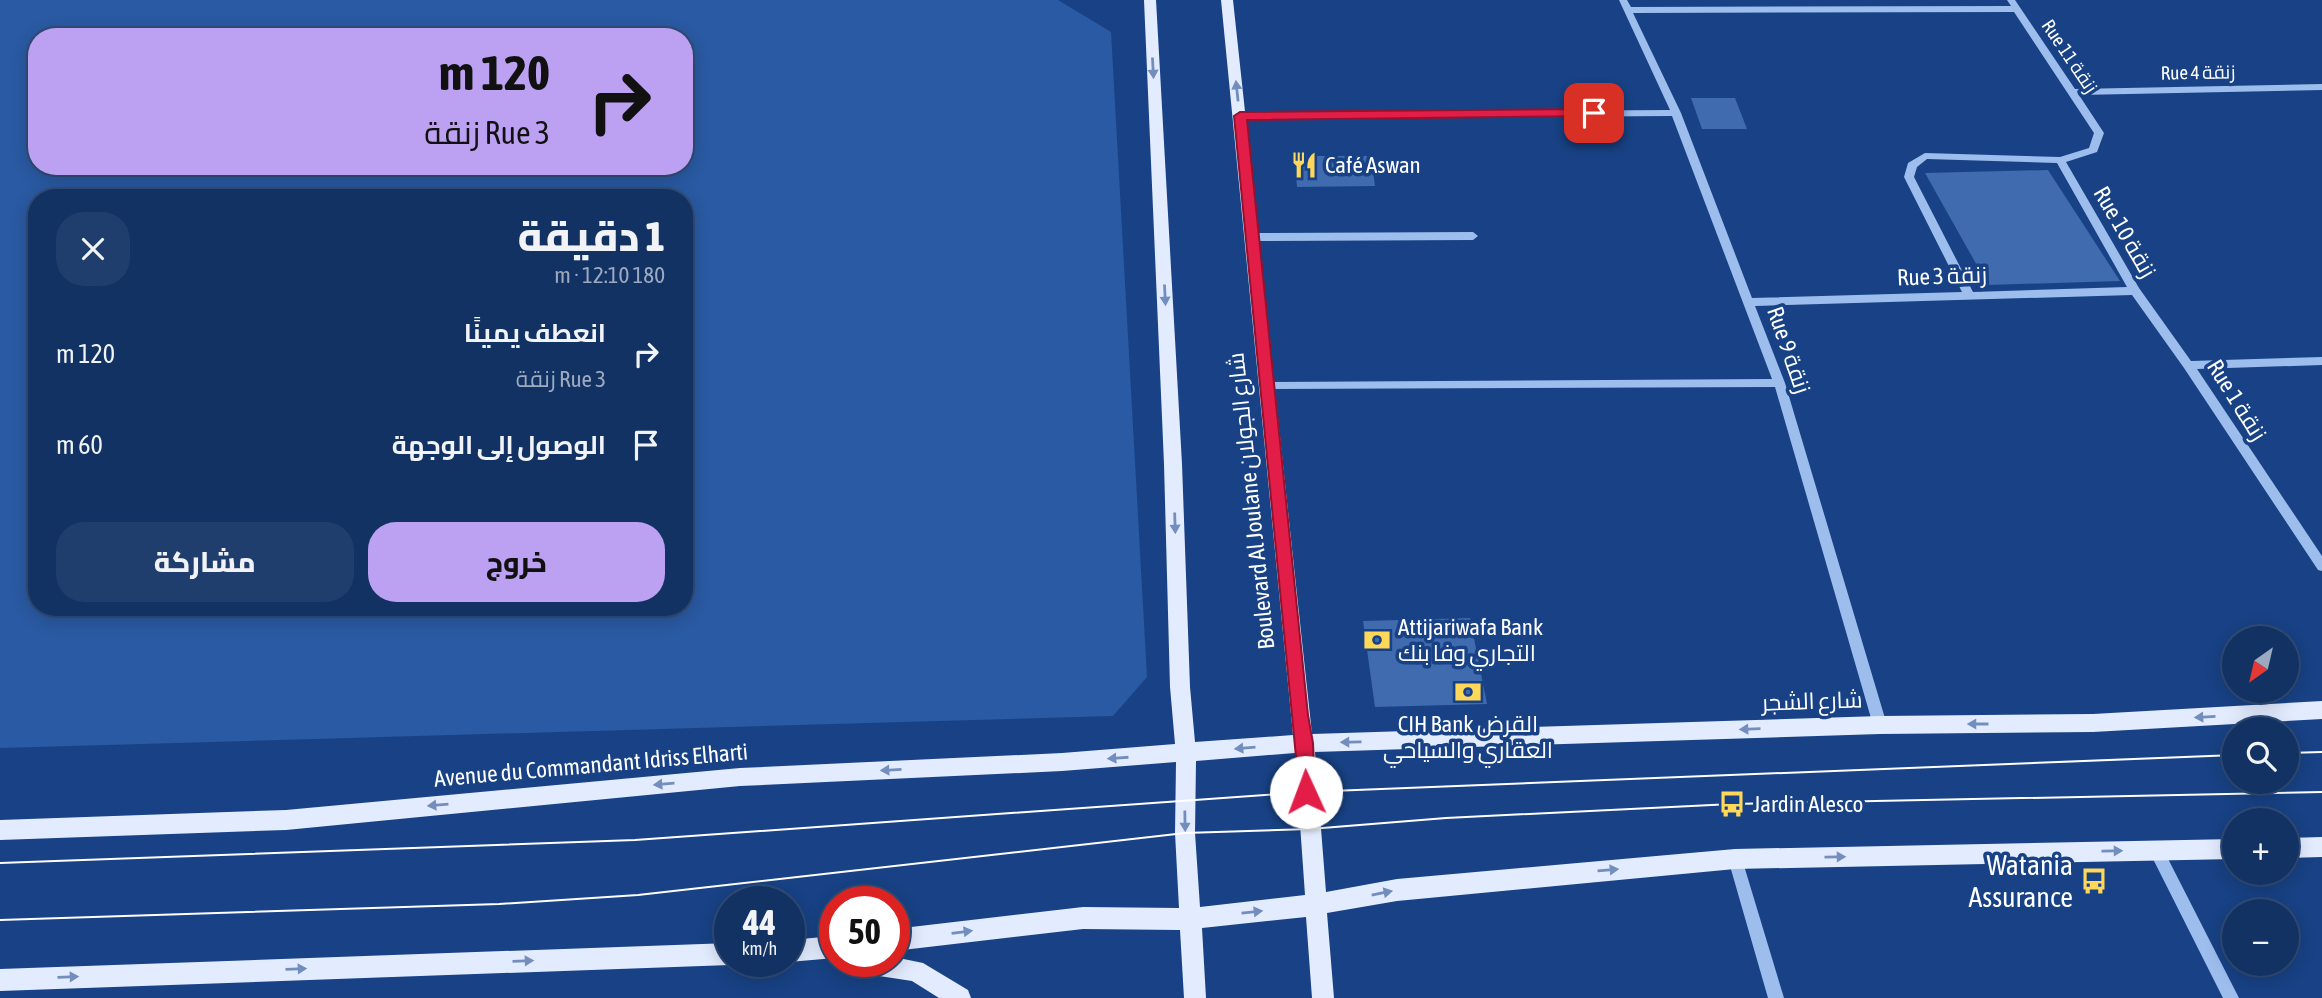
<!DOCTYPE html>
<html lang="ar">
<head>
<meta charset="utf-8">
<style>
  :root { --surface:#123264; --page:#1f3e6d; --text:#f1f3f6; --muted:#9caabf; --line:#314d78; --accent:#bca0f2 }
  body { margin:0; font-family:"Asap Condensed",Cairo,sans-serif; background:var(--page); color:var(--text); direction:rtl; height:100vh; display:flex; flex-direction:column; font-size:26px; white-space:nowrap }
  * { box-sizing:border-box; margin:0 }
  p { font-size:23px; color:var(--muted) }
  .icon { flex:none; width:38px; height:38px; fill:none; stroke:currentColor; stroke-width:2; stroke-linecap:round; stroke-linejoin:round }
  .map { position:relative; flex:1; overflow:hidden; direction:ltr }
  .sheet { position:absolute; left:28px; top:189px; width:665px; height:427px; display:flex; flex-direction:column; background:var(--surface); border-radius:28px; box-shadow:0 4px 18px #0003,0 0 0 2px var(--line); direction:rtl }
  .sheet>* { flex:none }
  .hud { position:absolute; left:28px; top:28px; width:665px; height:147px; border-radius:28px; box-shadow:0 4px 18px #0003,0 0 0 2px var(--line); direction:rtl; background:#bca0f2; color:#111; overflow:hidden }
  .needle { width:46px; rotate:214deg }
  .tools { position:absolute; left:2222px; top:626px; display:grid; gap:14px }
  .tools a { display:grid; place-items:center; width:77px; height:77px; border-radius:50%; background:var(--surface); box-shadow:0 4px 18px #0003,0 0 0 2px var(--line); font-size:35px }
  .speed { position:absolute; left:714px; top:886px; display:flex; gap:14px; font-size:35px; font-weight:700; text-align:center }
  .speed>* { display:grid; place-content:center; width:91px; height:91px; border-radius:50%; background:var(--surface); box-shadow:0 4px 18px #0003,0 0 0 2px var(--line); line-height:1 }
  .speed small { font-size:18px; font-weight:400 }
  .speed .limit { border:10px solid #d22; background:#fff; color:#111 }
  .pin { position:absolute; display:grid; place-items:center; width:60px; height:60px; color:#fff; margin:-30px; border-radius:14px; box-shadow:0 4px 10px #0006 }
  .me { position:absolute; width:77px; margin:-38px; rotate:358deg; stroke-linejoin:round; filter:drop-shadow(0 0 5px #0008) }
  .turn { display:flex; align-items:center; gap:24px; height:147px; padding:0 28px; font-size:32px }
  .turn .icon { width:91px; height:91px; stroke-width:2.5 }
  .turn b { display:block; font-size:49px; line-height:60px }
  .round { display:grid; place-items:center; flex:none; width:74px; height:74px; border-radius:28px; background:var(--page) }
  .overview { display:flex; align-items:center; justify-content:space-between; height:119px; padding:0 28px }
  h1 { font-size:42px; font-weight:800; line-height:52px }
  .cta { display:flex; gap:14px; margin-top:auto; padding:14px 28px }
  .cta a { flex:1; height:80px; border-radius:28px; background:var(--accent); color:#111; font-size:28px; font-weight:800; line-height:80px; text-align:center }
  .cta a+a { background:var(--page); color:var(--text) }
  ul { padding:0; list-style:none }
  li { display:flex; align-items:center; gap:21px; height:91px; padding:0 28px }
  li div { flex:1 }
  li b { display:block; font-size:26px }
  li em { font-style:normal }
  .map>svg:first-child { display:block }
  .green { fill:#2a5aa3; fill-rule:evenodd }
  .building { fill:#406baf }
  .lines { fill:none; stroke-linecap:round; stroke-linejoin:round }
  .minor { fill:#9dbded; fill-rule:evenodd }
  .major { fill:#e3ecff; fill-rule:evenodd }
  .tram { stroke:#fff; stroke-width:2 }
  .oneway { fill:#738ebc }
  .route { fill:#e11d48; stroke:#92132f; stroke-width:2 }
  .labels { text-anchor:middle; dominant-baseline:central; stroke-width:7; stroke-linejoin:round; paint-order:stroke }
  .far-street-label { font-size:19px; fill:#fff; stroke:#184285 }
  .poi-label { font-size:23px; fill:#fff; stroke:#184285; text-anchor:start }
  .street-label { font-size:23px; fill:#fff; stroke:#184285 }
  .near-poi-label { font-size:28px; fill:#fff; stroke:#184285; text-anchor:end }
</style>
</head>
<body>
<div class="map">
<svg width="2322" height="998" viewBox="0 0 2322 998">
  <rect width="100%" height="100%" fill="#184285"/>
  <!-- green -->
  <path class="green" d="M0,0h1058l53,32 36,645 -34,39 -1113,32zM37,37h647v129h-647zM37,198h647v409h-647z"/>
  <!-- building -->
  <path class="building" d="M1691,98h44l12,31h-45z
    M1294,156h77l4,30 -78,1z
    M2048,170l72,111 -132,4 -63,-112z
    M1470,618l17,86 -112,3 -12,-86z"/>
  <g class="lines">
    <!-- minor -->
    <path class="minor" d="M1619,0h8l4,7 380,-1 -4,-6h8l60,89 247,-5v6l-243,5 25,38 -7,19 -31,10 73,126 52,73 131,-4v8l-125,4 125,187v15l-4,-1 -134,-202 -52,-73 -377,11 30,77 102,342 -2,4 -5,2 -5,-2 -2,-4 -98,-338 -513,2 -2,-3 2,-3 4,-1 506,-3 -100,-263 -432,3 -5,-3 5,-3 430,-3zM2014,12l80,121 -5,15 -29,9 -135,-4 -17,10 -4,14 58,115 -210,6 -71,-185 -48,-100zM1927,159l130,4 70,124 -154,5 -59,-115 3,-10z
      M1473,232l5,4 -5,4 -221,1 -5,-4 5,-4z
      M2156,843l5,2 78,153h-16l-72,-143 -2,-5 2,-5z
      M1735,852l5,2 2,5 42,139h-16l-40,-139 2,-5z"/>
    <!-- major -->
    <path class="major" d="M1144,0h12l26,464 8,223 5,55 98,-7 -72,-735h12l79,734 568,-18 213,-2 229,-13v18l-229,13 -213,2 -565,18 11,140 71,-13 338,-30 500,-10v20l-500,10 -338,32 -70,12 7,85h-22l-6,-81 -104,11 4,70h-22l-4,-68 -97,-1 -189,22v-22l189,-22 96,1 -4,-75 1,-71 -114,9 -322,15 -454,44 -286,10v-20l286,-10 454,-42 322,-15 113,-9 -5,-57 -6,-223zM1295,753l10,142 -105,12 -5,-74 1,-72z
      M2322,837v20l-35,1v-20z
      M835,936v22l-46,4 -3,-1h3v-21z
      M730,943v18h8l-8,4 -730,26v-22z
      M894,957l29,6 45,27 3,8h-32l-27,-17 -59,-9 -8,-3 -3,-8h52z"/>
    <!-- tram -->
    <path class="tram" d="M2287,753l35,-1
      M0,863l635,-23 671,-48 929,-37
      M0,920l499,-16 139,-9 547,-62 125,-4 136,-11 286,-14 590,-12"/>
  </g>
  <!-- one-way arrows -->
  <defs><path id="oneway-solid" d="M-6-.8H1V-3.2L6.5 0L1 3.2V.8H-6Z" transform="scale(1.75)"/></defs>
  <g class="oneway">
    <use href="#oneway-solid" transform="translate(1153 68) rotate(87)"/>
    <use href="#oneway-solid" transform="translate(1237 91) rotate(-96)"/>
    <use href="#oneway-solid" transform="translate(1165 295) rotate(87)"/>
    <use href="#oneway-solid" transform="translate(1175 523) rotate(88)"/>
    <use href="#oneway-solid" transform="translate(2205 717) rotate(177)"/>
    <use href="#oneway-solid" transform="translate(1978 724) rotate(180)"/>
    <use href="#oneway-solid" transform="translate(1750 729) rotate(178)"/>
    <use href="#oneway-solid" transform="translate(1351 742) rotate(179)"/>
    <use href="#oneway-solid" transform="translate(1245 748) rotate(175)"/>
    <use href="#oneway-solid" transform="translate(1118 758) rotate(176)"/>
    <use href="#oneway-solid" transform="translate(891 770) rotate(177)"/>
    <use href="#oneway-solid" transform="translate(664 784) rotate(175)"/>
    <use href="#oneway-solid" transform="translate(438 805) rotate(175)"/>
    <use href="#oneway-solid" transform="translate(1185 821) rotate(89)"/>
    <use href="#oneway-solid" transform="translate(2112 851) rotate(-1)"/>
    <use href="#oneway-solid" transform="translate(1835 857) rotate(-1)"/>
    <use href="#oneway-solid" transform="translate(1608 870) rotate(-5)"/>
    <use href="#oneway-solid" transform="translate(1382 893) rotate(-11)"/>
    <use href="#oneway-solid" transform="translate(1252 912) rotate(-6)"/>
    <use href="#oneway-solid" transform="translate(962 932) rotate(-7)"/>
    <use href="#oneway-solid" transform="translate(523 961) rotate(-2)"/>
    <use href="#oneway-solid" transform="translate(296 969) rotate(-2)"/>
    <use href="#oneway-solid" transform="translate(68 977) rotate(-2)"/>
  </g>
  <!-- route -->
  <path class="route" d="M1594,109l6,4 -1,3 -352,4 61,595 5,28 2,49 -2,6 -7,3 -6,-3 -66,-682 6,-4z"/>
  <!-- icons -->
  <defs>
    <g id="restaurant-bare" transform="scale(2.1)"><path d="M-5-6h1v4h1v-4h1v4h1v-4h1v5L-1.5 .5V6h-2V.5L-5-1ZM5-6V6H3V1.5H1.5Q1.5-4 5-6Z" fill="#ffd859" stroke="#184285" stroke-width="2.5" paint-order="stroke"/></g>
    <g id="bank-bare" transform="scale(2.1)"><path d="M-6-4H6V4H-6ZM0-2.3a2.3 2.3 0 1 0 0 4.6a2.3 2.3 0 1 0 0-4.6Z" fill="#ffd859" stroke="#184285" stroke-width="2.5" paint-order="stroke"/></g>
    <g id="bus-bare" transform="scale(2.1)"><path d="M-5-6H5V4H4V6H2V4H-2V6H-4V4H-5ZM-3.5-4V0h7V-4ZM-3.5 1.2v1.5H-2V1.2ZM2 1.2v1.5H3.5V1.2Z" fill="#ffd859" stroke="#184285" stroke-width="2.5" paint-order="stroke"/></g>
  </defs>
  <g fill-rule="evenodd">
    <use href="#restaurant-bare" x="1304" y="165"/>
    <use href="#bank-bare" x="1377" y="640"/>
    <use href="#bank-bare" x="1468" y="692"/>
    <use href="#bus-bare" x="1732" y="804"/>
    <use href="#bus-bare" x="2094" y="881"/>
  </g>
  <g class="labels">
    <!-- far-street labels -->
    <g class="far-street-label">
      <text transform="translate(2070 56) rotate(56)">Rue 11 زنقة</text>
      <text transform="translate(2198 72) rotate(-1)">Rue 4 زنقة</text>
    </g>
    <!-- poi labels -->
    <g class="poi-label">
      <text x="1325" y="165">Café Aswan</text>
      <text x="1398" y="627">Attijariwafa Bank<tspan x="1398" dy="26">التجاري وفا بنك</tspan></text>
      <text x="1468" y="724" text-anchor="middle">CIH Bank القرض<tspan x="1468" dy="26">العقاري والسياحي</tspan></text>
      <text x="1753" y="804">Jardin Alesco</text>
    </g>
    <!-- street labels -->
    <g class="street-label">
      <text transform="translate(2125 232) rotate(60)">Rue 10 زنقة</text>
      <text transform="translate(1942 276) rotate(-2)">Rue 3 زنقة</text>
      <text transform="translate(1789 350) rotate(71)">Rue 9 زنقة</text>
      <text transform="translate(2237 400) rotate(58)">Rue 1 زنقة</text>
      <text transform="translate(1251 501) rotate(-96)">Boulevard Al Joulane شارع الجولان</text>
      <text transform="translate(1812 701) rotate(-2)">شارع الشجر</text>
      <text transform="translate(591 765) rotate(-5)">Avenue du Commandant Idriss Elharti</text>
    </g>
    <!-- near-poi labels -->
    <g class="near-poi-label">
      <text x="2073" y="865">Watania<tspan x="2073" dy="32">Assurance</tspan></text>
    </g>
  </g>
</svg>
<div class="tools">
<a><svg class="needle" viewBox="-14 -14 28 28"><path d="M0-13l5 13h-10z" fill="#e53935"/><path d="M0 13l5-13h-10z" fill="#9caabf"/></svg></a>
<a><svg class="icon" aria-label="search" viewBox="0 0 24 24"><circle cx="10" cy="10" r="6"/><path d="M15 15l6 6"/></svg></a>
<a>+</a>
<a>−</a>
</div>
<div class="speed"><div>44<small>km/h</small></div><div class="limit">50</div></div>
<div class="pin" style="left:1594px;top:113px;background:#d93025"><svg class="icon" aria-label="arrive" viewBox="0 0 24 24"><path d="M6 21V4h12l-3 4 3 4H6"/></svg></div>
<svg class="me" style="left:1306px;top:792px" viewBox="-20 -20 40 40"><circle r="19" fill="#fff"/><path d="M0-13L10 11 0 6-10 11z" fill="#e11d48"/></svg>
<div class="hud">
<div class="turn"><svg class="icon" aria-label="right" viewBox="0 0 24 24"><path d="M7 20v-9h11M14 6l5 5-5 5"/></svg><div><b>120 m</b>Rue 3 زنقة</div></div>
</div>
<section class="sheet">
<div class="overview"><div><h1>1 دقيقة</h1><p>180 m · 12:10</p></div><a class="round"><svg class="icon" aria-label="close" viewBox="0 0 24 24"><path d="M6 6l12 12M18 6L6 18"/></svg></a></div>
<ul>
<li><svg class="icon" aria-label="right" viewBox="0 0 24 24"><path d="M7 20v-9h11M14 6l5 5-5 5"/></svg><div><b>انعطف يمينًا</b><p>Rue 3 زنقة</p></div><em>120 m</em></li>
<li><svg class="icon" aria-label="arrive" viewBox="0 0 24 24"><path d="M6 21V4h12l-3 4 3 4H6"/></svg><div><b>الوصول إلى الوجهة</b></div><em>60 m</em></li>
</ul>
<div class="cta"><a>خروج</a><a>مشاركة</a></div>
</section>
</div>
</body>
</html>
